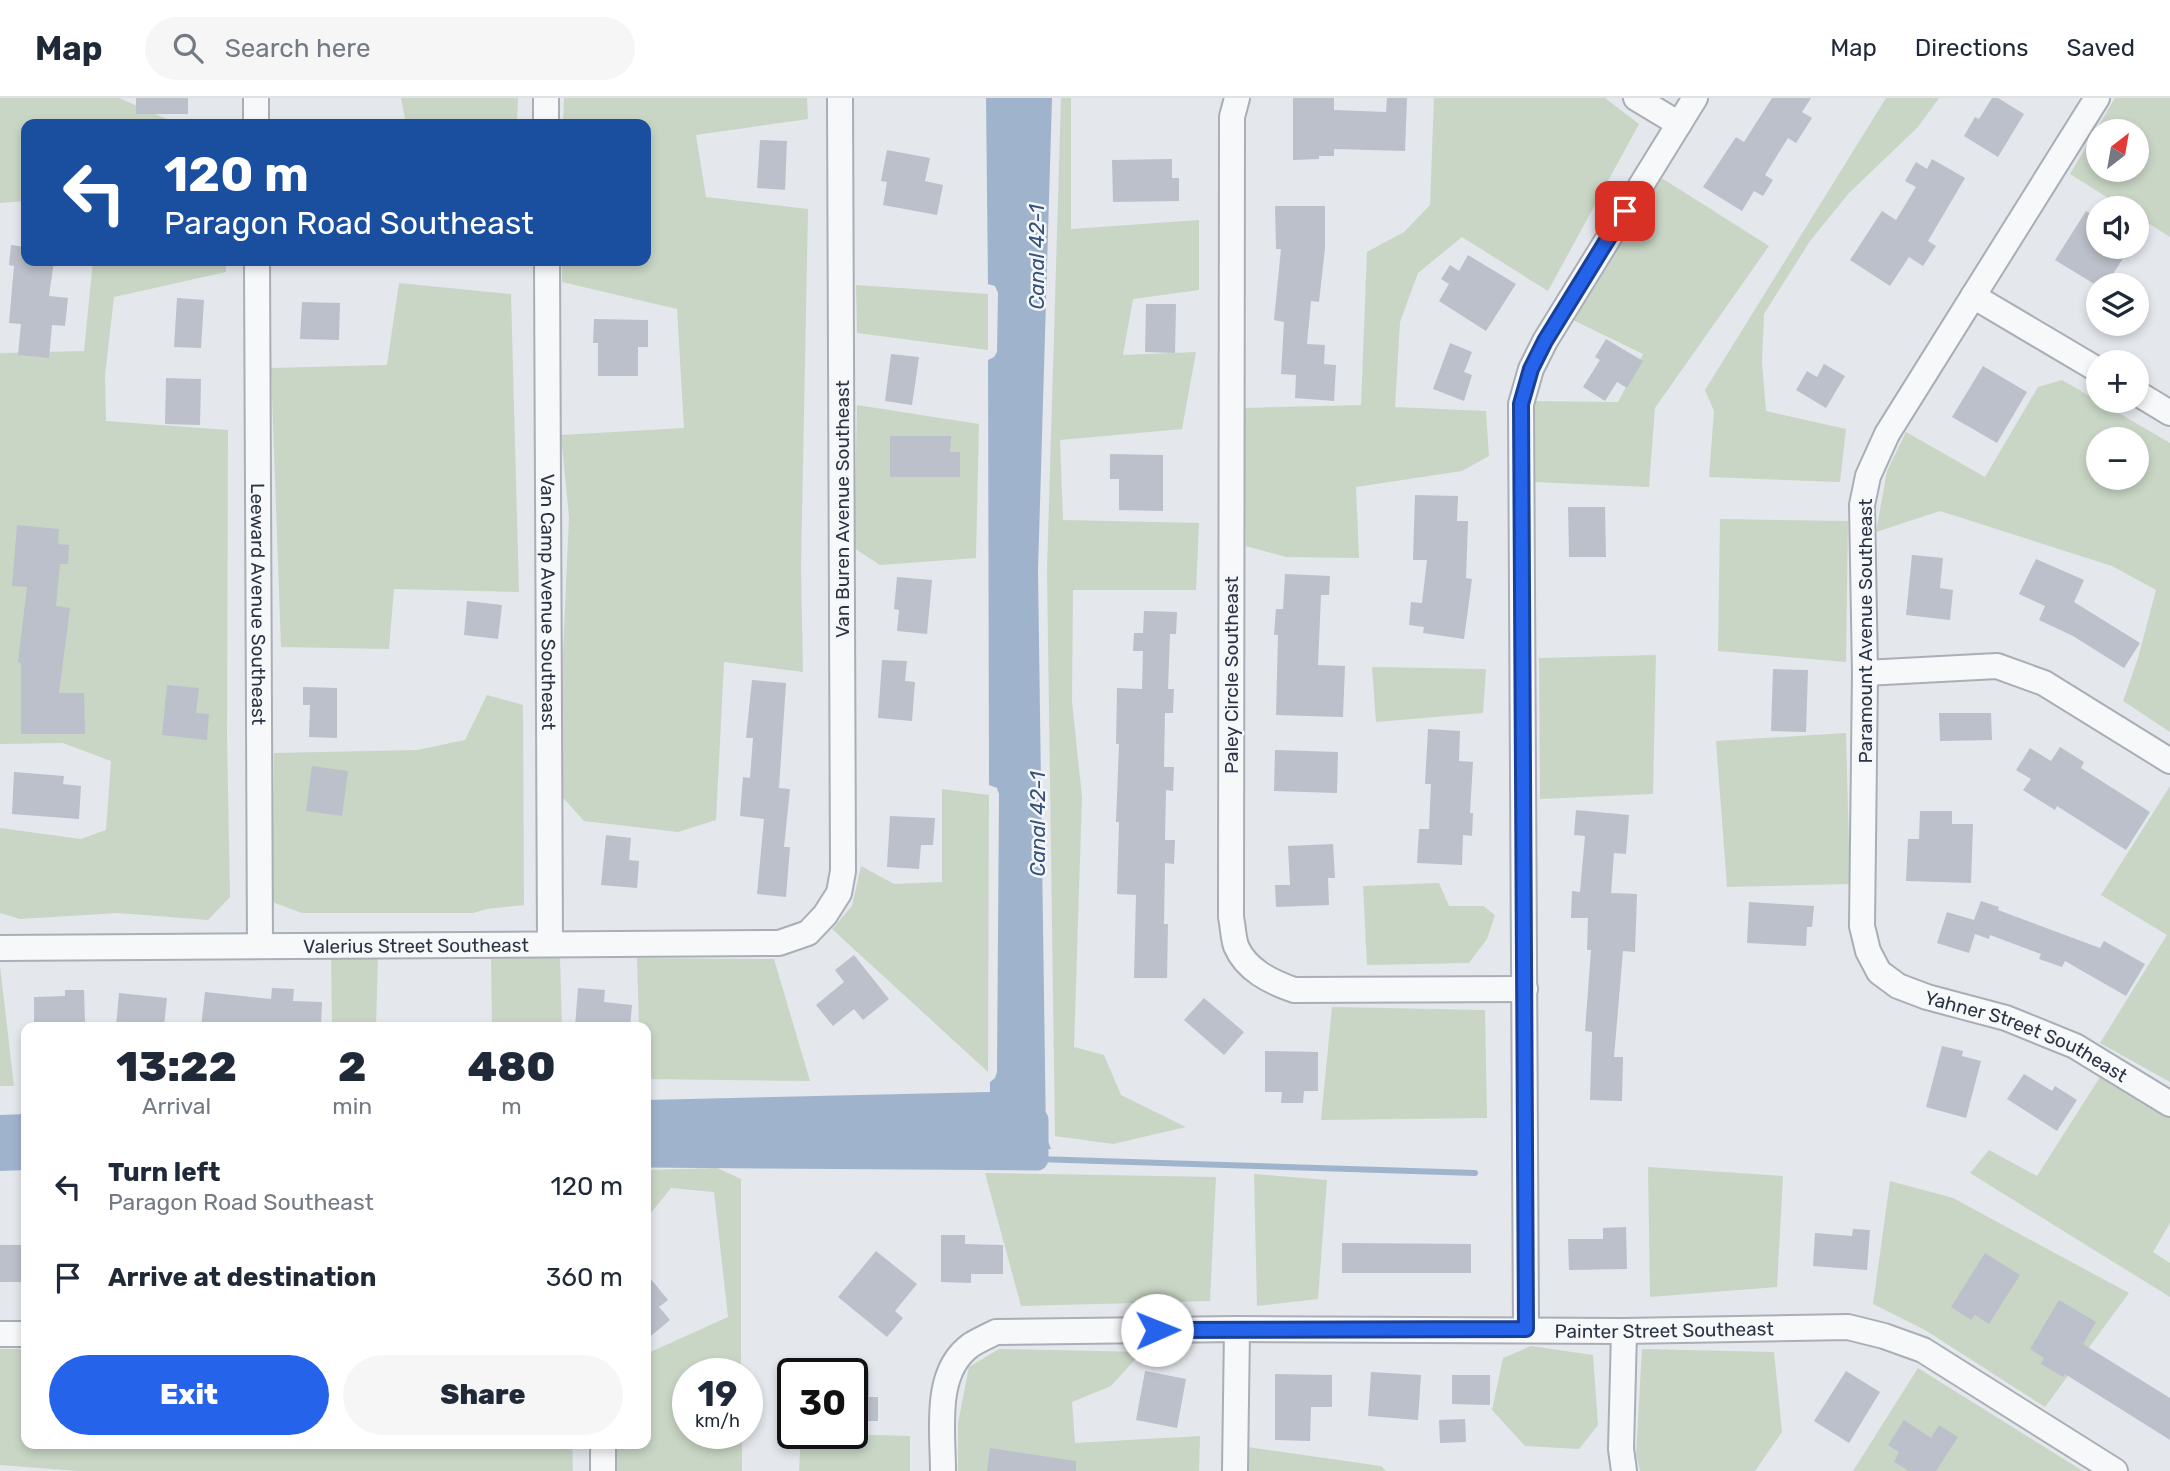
<!DOCTYPE html>
<html lang="en">
<head>
<meta charset="utf-8">
<style>
  :root { --surface:#fff; --page:#f6f6f7; --text:#1f2937; --muted:#747a83; --line:#e0e1e3; --accent:#2563eb }
  body { margin:0; font-family:Rubik,sans-serif; background:var(--page); color:var(--text); height:100vh; display:flex; flex-direction:column; font-size:26px; white-space:nowrap }
  * { box-sizing:border-box; margin:0 }
  p { font-size:23px; color:var(--muted) }
  .icon { flex:none; width:38px; height:38px; fill:none; stroke:currentColor; stroke-width:2; stroke-linecap:round; stroke-linejoin:round }
  .map { position:relative; flex:1; overflow:hidden }
  .side { position:absolute; left:21px; top:924px; width:630px; height:427px; display:flex; flex-direction:column; background:var(--surface); border-radius:14px; box-shadow:0 4px 10px #0003 }
  .side>* { flex:none }
  .hud { position:absolute; left:21px; top:21px; width:630px; height:147px; border-radius:14px; box-shadow:0 4px 10px #0003; background:#1a4fa0; color:#fff; overflow:hidden }
  .needle { width:46px; rotate:31deg }
  .buttons { position:absolute; left:2086px; top:21px; display:grid; gap:14px }
  .buttons a { display:grid; place-items:center; width:63px; height:63px; border-radius:50%; background:var(--surface); box-shadow:0 4px 10px #0003; font-size:35px }
  .speed { position:absolute; left:672px; top:1260px; display:flex; gap:14px; font-size:35px; font-weight:700; text-align:center }
  .speed>* { display:grid; place-content:center; width:91px; height:91px; border-radius:50%; background:var(--surface); box-shadow:0 4px 10px #0003; line-height:1 }
  .speed small { font-size:18px; font-weight:400 }
  .speed .limit { border:4px solid #111; border-radius:10px; background:#fff; color:#111 }
  .pin { position:absolute; display:grid; place-items:center; width:60px; height:60px; color:#fff; margin:-30px; border-radius:14px; box-shadow:0 4px 10px #0006 }
  .me { position:absolute; width:77px; margin:-38px; rotate:89deg; stroke-linejoin:round; filter:drop-shadow(0 0 5px #0008) }
  .turn { display:flex; align-items:center; gap:24px; height:147px; padding:0 28px; font-size:32px }
  .turn .icon { width:91px; height:91px; stroke-width:2.5 }
  .turn b { display:block; font-size:49px; line-height:60px }
  .eta { display:flex; justify-content:space-evenly; align-items:center; height:119px; text-align:center }
  .eta b { font-size:42px; font-weight:800; line-height:49px }
  .action { display:flex; gap:14px; margin-top:auto; padding:14px 28px }
  .action a { flex:1; height:80px; border-radius:42px; background:var(--accent); color:#fff; font-size:28px; font-weight:800; line-height:80px; text-align:center }
  .action a+a { background:var(--page); color:var(--text) }
  ul { padding:0; list-style:none }
  li { display:flex; align-items:center; gap:21px; height:91px; padding:0 28px }
  li div { flex:1 }
  li b { display:block; font-size:26px }
  li em { font-style:normal }
  header { display:flex; align-items:center; gap:42px; box-sizing:border-box; height:98px; padding:0 35px; background:var(--surface); border-bottom:2px solid var(--line) }
  header strong { font-size:33px }
  nav { display:flex; gap:38px; margin-inline-start:auto; font-size:24px }
  .search { width:490px; height:63px; background:var(--page); display:flex; align-items:center; gap:18px; box-sizing:border-box; padding:0 24px; border-radius:38px; color:var(--muted); font-size:26px }
  .map>svg:first-child { display:block }
  .green { fill:#c9d6c5; fill-rule:evenodd }
  .water { fill:#9fb4cc }
  .lines { fill:none; stroke-linecap:round; stroke-linejoin:round }
  .stream { stroke:#9fb4cc; stroke-width:6 }
  .canal { stroke:#9fb4cc; stroke-width:23 }
  .building { fill:#bbc0ca }
  .minor-casing { stroke:#a9aeb7; stroke-width:28 }
  .minor { stroke:#f7f8fa; stroke-width:24 }
  .route-casing { stroke:#184099; stroke-width:18 }
  .route { stroke:#2563eb; stroke-width:12 }
  .labels { text-anchor:middle; dominant-baseline:central; stroke-width:5; stroke-linejoin:round; paint-order:stroke }
  .street-label { font-size:19px; fill:#2b3445; stroke:#f4f6f9 }
  .water-label { font-size:21px; font-style:italic; fill:#34527a; stroke:#f4f6f9 }
</style>
</head>
<body>
<header>
<strong>Map</strong>
<div class="search"><svg class="icon" aria-label="search" viewBox="0 0 24 24"><circle cx="10" cy="10" r="6"/><path d="M15 15l6 6"/></svg>Search here</div>
<nav><a>Map</a><a>Directions</a><a>Saved</a></nav>
</header>
<div class="map">
<svg width="2170" height="1373" viewBox="0 0 2170 1373">
  <rect width="100%" height="100%" fill="#e4e7ec"/>
  <!-- green -->
  <path class="green" d="M0,0h119l59,26h-152v77l-26,2z
    M401,0h117l-1,21h-112z
    M564,0h243l1,21 -112,16 10,62 102,12 -7,359 2,104 -79,-10 -8,158 -38,12 -94,-11 -27,-30 12,-274 -8,-82 123,-7 -7,-119 -115,-27v-21h84v-137h-83z
    M1061,0h10v131l128,-9v70l-66,9 -10,56 73,-3 -14,77 -122,11 3,80 136,3 -3,67h-123l-1,111 10,96 -8,250 30,8 17,40 65,32 -73,17 -58,-8 -8,-566z
    M1434,0h171l34,26 -91,167 -86,-54 -44,36 -18,49 -5,85 91,4 3,45 -27,15 -106,16 3,71 -73,-1 -40,-11 -3,-138 118,-3 6,-153 37,-20 26,-27z
    M1886,0h53l-21,29 -69,66 -39,48 -46,73 -2,48 4,49 80,18 -6,53 -131,-5 5,-66 -9,-21z
    M2115,0h55v139l-33,-21v-8h-13l-54,-34zM2098,33h39v39h-39z
    M1660,79l109,69 -114,162 -6,79 -116,-5v-81l85,1 25,-48 -70,-34z
    M93,163h133v11l-112,25 -9,78 1,46 122,9 -1,306 3,161 -22,23 -90,-7 -98,6 -20,-6v-85l81,11 25,-9 5,-69 -48,-18 -63,1v-391l84,-2z
    M399,185l112,11 8,298 -125,-3 -5,60 -108,-2 -10,-279 116,-3z
    M856,187l132,9v56l-131,-17z
    M2062,282l108,63v289l-47,-31 15,-43 18,-68 -44,-24 -172,-55 -64,21 11,-61 19,-39 79,45 53,-90zM2098,341h39v39h-39z
    M857,307l122,19 -3,134 -96,7 -26,-17z
    M1720,421l128,2 -2,141 -128,-11z
    M1656,557l-3,139 -113,5 -1,-141z
    M1372,569l114,2 -3,44 -107,9z
    M487,597l36,10 1,200 -37,4 -14,4h-171l-30,-11 2,-149 143,-3 48,-10z
    M1846,635l4,151 -123,3 -11,-146z
    M2170,688v296l-70,-39 67,-108 -66,-40z
    M942,691l47,6 -1,277 -156,-143 20,-23 9,-40 33,18 48,-2z
    M1439,785l10,23h34l12,9 -8,24 -18,24 -102,2 -4,-79z
    M331,858l47,1 -2,70h-44z
    M560,858l2,71h-70l-1,-68z
    M637,860l137,1 36,122 -164,-2v-52h-7z
    M0,868l14,120h-14z
    M1332,909l153,3 2,108 -166,2z
    M2100,979l70,41v105l-17,29 17,11v34l-200,-124 19,-23 48,26z
    M1648,1069l135,9 -6,111 -127,10z
    M717,1070l24,11v195h-53v59h54v38h-130l-1,-27h35v-90l82,-37 -14,-125 -43,-4 -25,31v-49z
    M985,1075l231,4 -6,124 -189,5z
    M1254,1076l73,6 -9,119 -61,7z
    M1890,1083l63,17 176,95 -84,114 -120,-77 -52,-26z
    M1531,1248l62,9 5,70 -19,24 -54,-3 -33,-36 11,-52z
    M0,1251h26v95h546l1,27h-496l-77,-6z
    M999,1251l143,3 -31,34 -39,16 3,41 125,-7 -1,35h-241v-48l11,-56z
    M1642,1251l132,3 8,80 -27,39h-115l-4,-16z
    M1918,1270l165,103h-230z
    M801,1335l109,3v35h-111z
    M1248,1349l133,19 5,5h-138z"/>
  <!-- water -->
  <path class="water" d="M986,0h66l-14,473 8,566 5,12 -405,4v-53l344,-8v-10l5,-4 2,-6 2,-278 -2,-6 -8,-3 -1,-425 6,-3 3,-5 1,-59 -3,-7 -7,-2z
    M26,1016v56l-26,1v-56z"/>
  <g class="lines">
    <!-- stream -->
    <path class="stream" d="M1037,1061l438,14"/>
    <!-- canal -->
    <path class="canal" d="M646,1058l391,3v-39"/>
  </g>
  <!-- building -->
  <path class="building" d="M136,0h52v16h-52z
    M1293,0h41v12l52,2 1,-14h20l-2,53 -71,-2v7h-15v3l-26,1z
    M1772,0h39l-9,14 10,6 -16,25 -8,-5 -23,37 8,5 -10,16 -9,-5 -12,20 -39,-24 33,-50 8,5z
    M1992,0h6l26,16 -26,43 -34,-21 11,-19 4,2z
    M760,42l27,1 -2,49 -28,-2z
    M887,52l43,8 -5,23 18,4 -6,30 -54,-10 4,-23 -6,-1z
    M1172,61v19h7v23l-66,1 -1,-42z
    M1932,61l33,19 -37,63 8,5 -13,20 -14,-9 -19,29 -40,-26 32,-49 14,9 20,-33 -11,-6 11,-19 11,7z
    M1275,108h50v42l-6,54 -8,-1 -4,43 18,1 -1,19 12,1 -2,36 -39,-3 1,-23 -15,-1 3,-52 -10,-2 7,-71h-5z
    M2086,113l12,7v29h32l-24,38h-10l-41,-25z
    M11,147l15,2v14h28l-5,35 19,2 -3,28 -13,-1 -3,33 -31,-3 3,-31 -12,-1 5,-57 -5,-1z
    M1468,157l48,29 -30,47 -47,-30 10,-17 -8,-5 9,-14 9,6z
    M177,200l27,2 -3,48 -27,-1z
    M302,204l38,1 -1,37 -39,-1z
    M1146,206h30l-1,49 -30,-1z
    M594,221l54,1v27h-10v29h-40v-33h-5z
    M1606,241l37,22 -16,27 -10,-6 -12,19 -22,-14 17,-27 -5,-3z
    M1450,245l22,9 -8,20 8,3 -8,26 -31,-12z
    M891,256l28,3 -7,48 -27,-4z
    M1824,266l21,12 -19,32 -30,-18 11,-19 10,6z
    M1983,268l44,26 -30,51 -45,-26z
    M166,280l35,1 -1,46 -35,-1z
    M890,338h61l-1,16h10v25h-70z
    M1110,356l53,1v56l-44,-1v-31h-9z
    M1415,397l43,1 -1,25h11l-2,57 6,1 -8,60 -41,-6 1,-6 -15,-2 2,-23 11,1 5,-43h-14z
    M1568,409h37l1,50h-37z
    M17,427l42,4 -1,15 11,1 -1,19h-8l-4,42 14,2 -11,85h25l1,41h-64v-71l-3,-1 9,-75 -15,-1z
    M1912,457l31,3 -3,30 13,2 -3,30 -44,-5z
    M2036,461l48,21 -10,22 66,41 -16,25 -51,-32 -34,-16 6,-14 -26,-12z
    M1285,476l45,2 -1,19h-8l-3,70 27,1 -2,51 -67,-2 2,-80h-4l2,-26h7z
    M897,479l35,3 -5,54 -30,-3 2,-21 -5,-1z
    M467,503l35,4 -4,34 -34,-4z
    M1144,513l33,1 -1,22h-6l-2,55h6l-1,24h-8l-1,54h10l-1,24 -7,-1 -1,50h10l-1,24 -9,-1 -1,61h4l-1,54h-33l2,-83 -19,-1 2,-72h-3l3,-78h-3l1,-56 25,1 1,-38h-10l1,-18h9z
    M882,562l25,1 -2,20 10,1 -3,39 -34,-3z
    M1773,571l35,1 -2,62 -35,-1z
    M752,582l34,3 -7,105 11,1 -6,58h6l-4,50 -29,-3 7,-75 -24,-3 3,-39 7,1 3,-40h-7z
    M167,587l32,3 -3,25 13,1 -2,26 -45,-5z
    M303,589l34,1v50l-28,-1 1,-32h-7z
    M1939,615h52l1,27 -52,1z
    M1428,631l32,2 -1,30 14,1 -3,51h3l-1,23 -9,-1 -1,30 -45,-2 2,-34h10l2,-45h-6z
    M2060,649l24,15 -3,6 69,44 -24,38 -69,-44 -2,4 -32,-20 8,-11 -15,-9 14,-22 21,13z
    M1275,652l63,2 -1,41 -63,-2z
    M312,668l36,5 -6,45 -36,-5z
    M14,674l50,4 -1,8 18,2 -2,33 -67,-5z
    M1576,712l53,5 -3,39 -12,-1 -3,40 26,1 -2,58 -12,-1 -9,106h9l-1,44 -32,-1 2,-68 -7,-1 6,-81h-4l1,-32h-17l1,-27 8,1 5,-56 -11,-1z
    M1920,713h32v13h21l-2,59 -65,-2 2,-42h11z
    M890,718l45,2 -2,27h-12l-2,24 -32,-2z
    M606,737l25,3 -2,22 10,1 -2,27 -36,-3z
    M1333,746l2,34h-7l1,27 -53,2 -1,-22h15l-2,-39z
    M1981,803l18,6 -1,3 102,38 4,-7 41,23 -19,32 -61,-35 -3,6 -23,-8 2,-5 -51,-19 -1,4 -14,-5 -6,19 -32,-10 10,-31 27,8z
    M1749,804l65,4 -2,21h-5l-1,19 -59,-3z
    M854,857l35,44 -26,21 -9,-11 -21,17 -17,-21 28,-23 -9,-12z
    M272,890l22,1 -1,12 29,1 -1,25h-120l4,-35 66,7z
    M578,890l27,2 -1,12 28,3 -2,22h-55z
    M65,892h19l1,32 -51,1v-26l31,-1z
    M119,895l48,5 -3,28 -19,-2v3h-29z
    M1204,900l40,34 -20,23 -40,-35z
    M1942,948l21,5 -1,5 19,5 -15,57 -40,-11z
    M1265,953l53,1v39h-14l-1,12h-22l1,-11h-17z
    M2024,976l28,17 3,-5 22,14 -20,31 -50,-32z
    M1626,1129l1,42 -58,1 -1,-31h35v-11z
    M1853,1131l17,1 -3,40 -54,-4 2,-33 37,3z
    M941,1137h24v9l38,1v29h-32v9l-30,-1z
    M1342,1145l129,1v29h-129z
    M0,1147h23l-1,37h-22z
    M876,1153l41,33 -22,27 8,7 -16,19 -49,-40z
    M1985,1155l35,22 -31,49 -14,-9 -4,5 -20,-13z
    M646,1175l22,27 -9,7 11,13 -24,20z
    M2059,1202l37,22 -13,22 87,54v42l-105,-66 -2,3 -22,-13 3,-6 -14,-9z
    M869,1273v26h9v24h-26v-49z
    M1145,1273l41,8 -9,49 -41,-8z
    M1846,1273l34,21 -31,51 -35,-22z
    M1371,1274l50,3 -3,45 -50,-4z
    M1275,1276l57,1v32h-21l-1,34 -35,-1z
    M1452,1277h38v30l-38,-1z
    M1465,1321l1,23 -26,1 -1,-23z
    M1904,1322l27,18 8,-13 19,12 -22,34h-27l-15,-9 5,-10 -11,-7z
    M990,1350l86,13v10h-89z"/>
  <g class="lines">
    <!-- minor casing -->
    <g class="minor-casing">
      <g id="minor">
        <path d="M256,0v26"/>
        <path d="M546,0v26"/>
        <path d="M1237,0l-5,19 -1,800c2,9 2,20 5,29 10,24 35,36 58,44l231,-1"/>
        <path d="M1636,0l43,26"/>
        <path id="s1" d="M2097,0l-210,336 -19,42 -6,29 3,168 -3,253 6,25 11,21 19,14 29,11 79,21 69,28 95,58"/>
        <path id="s2" d="M257,163l3,685"/>
        <path id="s3" d="M547,163l3,682"/>
        <path d="M1973,198l125,74"/>
        <path d="M2137,295l33,20"/>
        <path d="M1865,575l132,-7 47,17 126,78"/>
        <path id="s4" d="M0,850l779,-5 29,-10 17,-18 14,-22 4,-22 -3,-773"/>
        <path d="M1526,1231l-5,-925 10,-35 14,-28 150,-243"/>
        <path d="M1624,1233l-3,118 3,22"/>
        <path d="M0,1236h26"/>
        <path d="M603,1346v27"/>
        <path id="s5" d="M943,1373c0,-40 -10,-99 28,-126 8,-5 17,-9 25,-13l241,-3 387,2 224,-4 36,9 39,14 192,121"/>
        <path d="M1235,1373l2,-142"/>
      </g>
    </g>
    <!-- minor -->
    <use href="#minor" class="minor"/>
  </g>
  <g class="lines">
    <!-- route casing -->
    <g class="route-casing">
      <path id="route" d="M1157,1232l369,-1 -5,-925 10,-35 14,-28 80,-130"/>
    </g>
    <!-- route -->
    <use href="#route" class="route"/>
  </g>
  <g class="labels">
    <!-- street labels -->
    <g class="street-label">
      <text transform="translate(842 411) rotate(-90)">Van Buren Avenue Southeast</text>
      <text stroke="none"><textPath href="#s3" startOffset="341">Van Camp Avenue Southeast</textPath></text>
      <text stroke="none"><textPath href="#s2" startOffset="343">Leeward Avenue Southeast</textPath></text>
      <text transform="translate(1865 533) rotate(-90)">Paramount Avenue Southeast</text>
      <text transform="translate(1231 577) rotate(-90)">Paley Circle Southeast</text>
      <text stroke="none"><textPath href="#s4" startOffset="416">Valerius Street Southeast</textPath></text>
      <text stroke="none"><textPath href="#s1" startOffset="1104">Yahner Street Southeast</textPath></text>
      <text stroke="none"><textPath href="#s5" startOffset="831">Painter Street Southeast</textPath></text>
    </g>
    <!-- water labels -->
    <g class="water-label">
      <text transform="translate(1036 159) rotate(-90)">Canal 42-1</text>
      <text transform="translate(1037 726) rotate(-90)">Canal 42-1</text>
    </g>
  </g>
</svg>
<div class="buttons">
<a><svg class="needle" viewBox="-14 -14 28 28"><path d="M0-13l5 13h-10z" fill="#e53935"/><path d="M0 13l5-13h-10z" fill="#747a83"/></svg></a>
<a><svg class="icon" aria-label="sound" viewBox="0 0 24 24"><path d="M4 9h4l5-4v14l-5-4H4zM17 9q2 3 0 6"/></svg></a>
<a><svg class="icon" aria-label="layers" viewBox="0 0 24 24"><path d="M12 4l9 5-9 5-9-5zM3 14l9 5 9-5"/></svg></a>
<a>+</a>
<a>−</a>
</div>
<div class="speed"><div>19<small>km/h</small></div><div class="limit">30</div></div>
<div class="pin" style="left:1625px;top:113px;background:#d93025"><svg class="icon" aria-label="arrive" viewBox="0 0 24 24"><path d="M6 21V4h12l-3 4 3 4H6"/></svg></div>
<svg class="me" style="left:1157px;top:1232px" viewBox="-20 -20 40 40"><circle r="19" fill="#fff"/><path d="M0-13L10 11 0 6-10 11z" fill="#2563eb"/></svg>
<div class="hud">
<div class="turn"><svg class="icon" aria-label="left" viewBox="0 0 24 24"><path d="M17 20v-9H6M10 6l-5 5 5 5"/></svg><div><b>120 m</b>Paragon Road Southeast</div></div>
</div>
<section class="side">
<div class="eta">
<div><b>13:22</b><p>Arrival</p></div>
<div><b>2</b><p>min</p></div>
<div><b>480</b><p>m</p></div>
</div>
<ul>
<li><svg class="icon" aria-label="left" viewBox="0 0 24 24"><path d="M17 20v-9H6M10 6l-5 5 5 5"/></svg><div><b>Turn left</b><p>Paragon Road Southeast</p></div><em>120 m</em></li>
<li><svg class="icon" aria-label="arrive" viewBox="0 0 24 24"><path d="M6 21V4h12l-3 4 3 4H6"/></svg><div><b>Arrive at destination</b></div><em>360 m</em></li>
</ul>
<div class="action"><a>Exit</a><a>Share</a></div>
</section>
</div>
</body>
</html>
